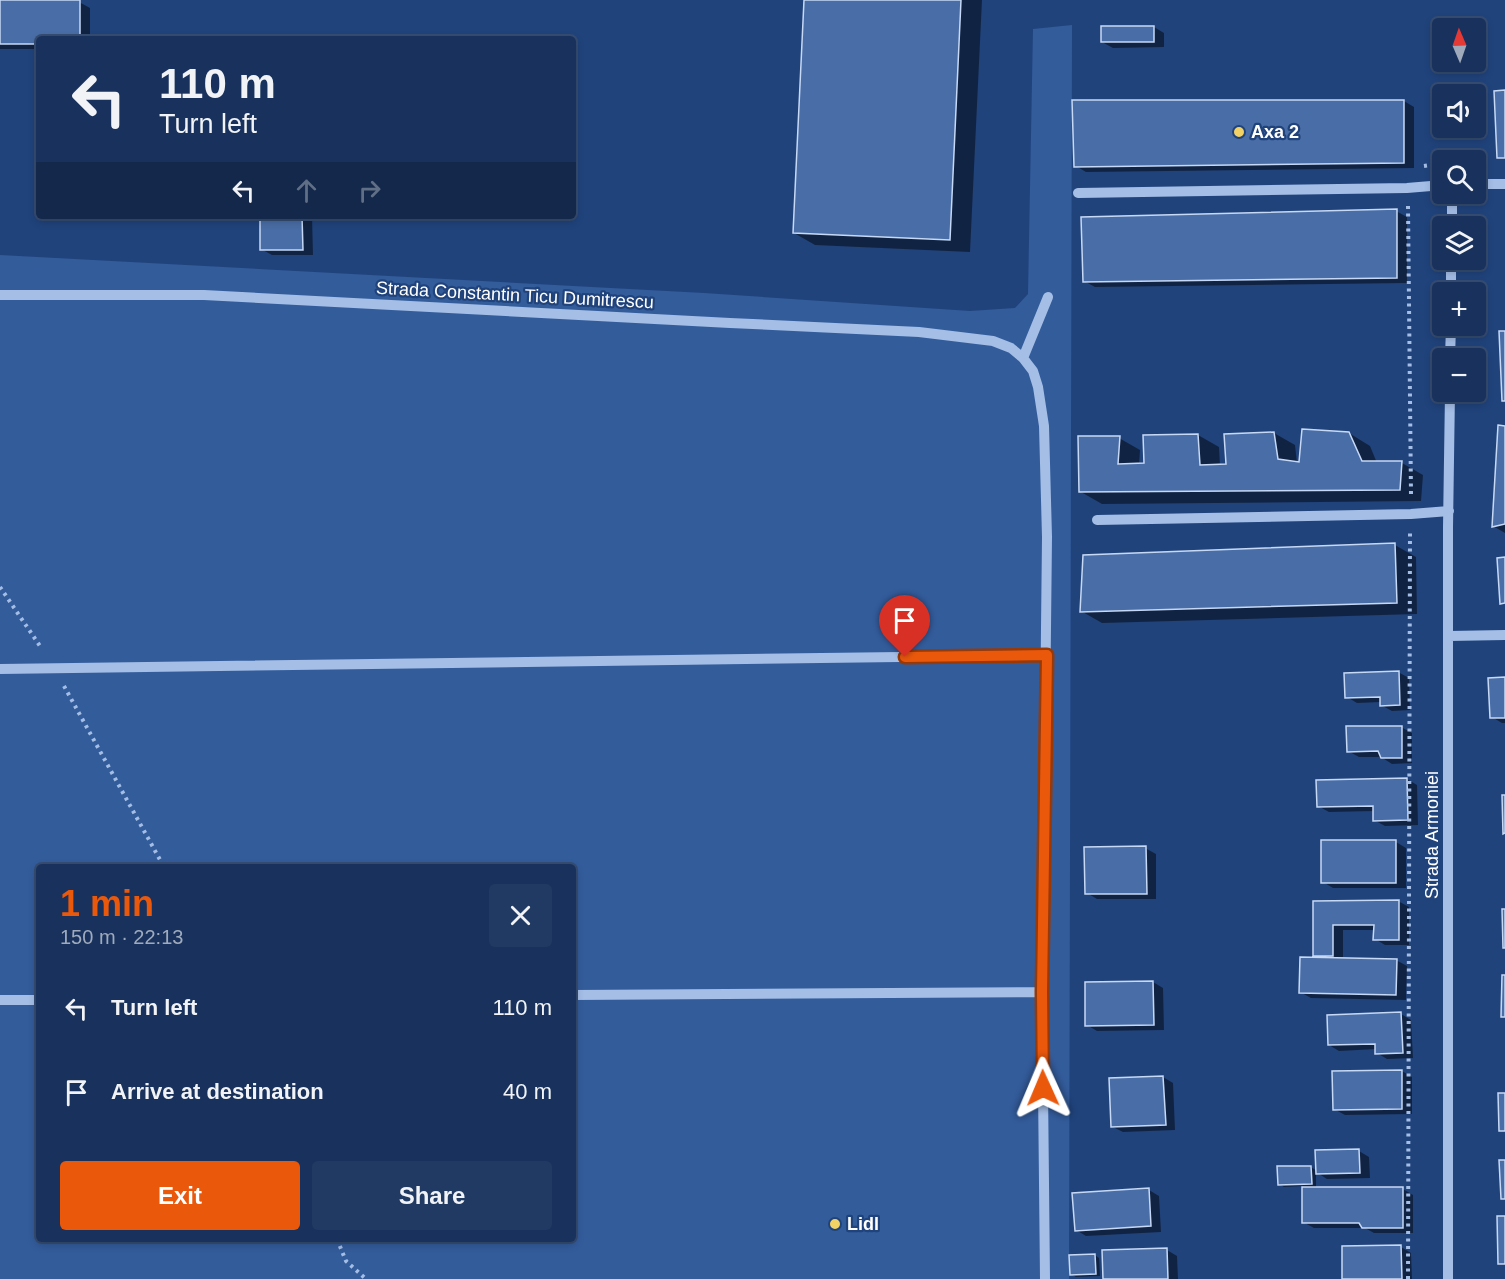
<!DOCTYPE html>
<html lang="en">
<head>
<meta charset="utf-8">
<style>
  :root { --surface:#18325d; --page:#213a63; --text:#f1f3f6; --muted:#9faabc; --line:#364d72; --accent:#ea580c }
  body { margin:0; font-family:Arial,sans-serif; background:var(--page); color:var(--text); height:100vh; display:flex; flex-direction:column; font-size:22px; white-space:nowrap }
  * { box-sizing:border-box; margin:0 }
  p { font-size:20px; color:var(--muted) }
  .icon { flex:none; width:33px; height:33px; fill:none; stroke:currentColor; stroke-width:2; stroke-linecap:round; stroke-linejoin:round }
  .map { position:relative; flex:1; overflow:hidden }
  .drawer { position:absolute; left:36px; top:864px; width:540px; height:378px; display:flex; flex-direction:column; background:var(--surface); border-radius:6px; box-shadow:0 3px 9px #0003,0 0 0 2px var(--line) }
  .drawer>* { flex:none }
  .top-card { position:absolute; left:36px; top:36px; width:540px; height:183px; border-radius:6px; box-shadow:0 3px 9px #0003,0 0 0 2px var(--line); background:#18325d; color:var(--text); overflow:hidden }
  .needle { width:39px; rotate:358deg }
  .tools { position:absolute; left:1432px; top:18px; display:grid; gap:12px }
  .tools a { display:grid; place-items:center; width:54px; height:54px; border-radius:6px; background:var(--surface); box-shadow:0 3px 9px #0003,0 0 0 2px var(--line); font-size:30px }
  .pin { position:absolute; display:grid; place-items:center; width:51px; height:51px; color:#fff; margin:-62px -26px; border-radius:50% 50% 50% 0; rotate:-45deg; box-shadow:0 0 6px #0007 }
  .pin .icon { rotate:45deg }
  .me { position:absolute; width:66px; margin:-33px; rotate:359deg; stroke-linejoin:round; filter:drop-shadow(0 0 4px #0008) }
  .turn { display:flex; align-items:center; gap:21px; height:126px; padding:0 24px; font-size:27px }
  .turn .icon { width:78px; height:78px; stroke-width:2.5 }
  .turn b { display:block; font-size:42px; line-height:51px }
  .lanes { display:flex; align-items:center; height:57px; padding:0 24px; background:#0003; justify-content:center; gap:30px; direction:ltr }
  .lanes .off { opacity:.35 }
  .round { display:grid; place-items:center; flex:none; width:63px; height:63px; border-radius:6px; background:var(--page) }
  .headline { display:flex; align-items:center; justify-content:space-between; height:102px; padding:0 24px }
  h1 { font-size:36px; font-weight:700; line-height:45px; color:var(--accent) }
  .cta { display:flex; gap:12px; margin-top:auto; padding:12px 24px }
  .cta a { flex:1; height:69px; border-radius:6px; background:var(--accent); color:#fff; font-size:24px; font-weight:700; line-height:69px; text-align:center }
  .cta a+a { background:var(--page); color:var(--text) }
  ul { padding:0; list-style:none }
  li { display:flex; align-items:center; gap:18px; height:84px; padding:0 24px }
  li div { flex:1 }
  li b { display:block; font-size:22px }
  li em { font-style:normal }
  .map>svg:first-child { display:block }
  .green { fill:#335c9b; fill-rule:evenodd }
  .shadow { fill:#0007 }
  .building { fill:#496da6; stroke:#c7d9f5; stroke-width:1.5 }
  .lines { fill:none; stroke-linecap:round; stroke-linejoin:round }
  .path { stroke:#a4bee6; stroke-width:4; stroke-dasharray:3 4.5; stroke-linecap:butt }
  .minor { stroke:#a4bee6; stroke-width:10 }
  .route-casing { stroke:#983908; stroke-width:15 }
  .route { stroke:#ea580c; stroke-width:10 }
  .poi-dot { fill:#f3d265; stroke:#20437c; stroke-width:2 }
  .labels { text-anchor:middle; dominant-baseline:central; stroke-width:4.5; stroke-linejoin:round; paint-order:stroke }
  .poi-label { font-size:18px; font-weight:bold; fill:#fff; stroke:#20437c; text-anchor:start }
  .street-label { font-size:18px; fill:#fff; stroke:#20437c }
</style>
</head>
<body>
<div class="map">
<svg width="1505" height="1279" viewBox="0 0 1505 1279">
  <rect width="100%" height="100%" fill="#20437c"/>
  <!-- green -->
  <path class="green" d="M1072,25l-3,1254h-1069v-1024l704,38 266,18 45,-3 13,-14 5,-265zM39,867h534v372h-534z"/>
  <!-- shadow -->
  <path class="shadow" d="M805,0h177l-12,252 -155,-7 -21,-12z
    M0,1l79,1 11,6v31h-51v10h-39z
    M1154,27l10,6v14l-51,1 -11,-6z
    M1404,101l10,6v61l-328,4 -10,-6z
    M1396,211l11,6v66l-312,4 -11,-6z
    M261,216h51l1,39h-41l-11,-6z
    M1505,427v106l-12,-7z
    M1274,433l21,12 2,18 52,-30 21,13 7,17h25l21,12 -2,26 -319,3 -21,-12 38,-54 21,12 -1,15h6l53,-30 21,12 1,19 7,-1z
    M1395,545l21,12 1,57 -315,9 -21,-12z
    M1398,672l11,6 1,32 -18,1 -11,-6v-3l-24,1 -10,-6z
    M1505,679v44h-3l-10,-6z
    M1401,727l11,6v30l-20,1 -11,-7h-22l-11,-6z
    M1407,779l10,6 1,40 -33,1 -11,-6v-9l-45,1 -11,-6z
    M1396,842l10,6v40h-73l-10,-6z
    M1145,848l11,6v45h-59l-10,-6z
    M1398,901l11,6v38h-24l-10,-6v-9h-32v29l53,1 11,6 -1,34 -95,-2 -11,-6 21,-33 -7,-4v-53z
    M1153,982l10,6 1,42 -67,1 -10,-6z
    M1401,1014l10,6 2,38 -26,1 -10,-6v-4l-38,2 -10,-6z
    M1402,1071l10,6v37l-67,1 -11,-6z
    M1163,1077l10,6 2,47 -52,2 -10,-5z
    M1359,1151l10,6 1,21 -43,1 -11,-7v16l87,1 10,6v38h-39l-9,-5h-51l-11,-6v-36l-19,1 -5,-3 32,-17 6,4z
    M1149,1190l10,6 2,36 -75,4 -10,-6z
    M1401,1247l10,6 1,26h-68z
    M1167,1250l10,6 1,23h-74z
    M1095,1255l4,3 1,18 -24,1 -5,-3z"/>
  <!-- building -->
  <path class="building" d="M0,0h80v39h-41v5h-39z
    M804,0h157l-11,240 -157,-7z
    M1101,26h53v16h-53z
    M1505,90v68h-8l-3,-67z
    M1072,100h332v63l-330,4z
    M1397,209v69l-314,4 -2,-65z
    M260,216h42l1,34h-43z
    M1499,331h6v70h-3z
    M1498,425l7,1v98l-13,3z
    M1302,429l47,3 13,29h40l-2,29 -321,2 -1,-56h42l-2,28 26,-1 -1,-28 55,-1 2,31 26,-1 -2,-30 50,-2 4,27 21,3z
    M1395,543l2,60 -317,9 3,-57z
    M1505,557v46l-5,1 -3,-46z
    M1399,671l1,34 -20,1v-9l-35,1 -1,-25z
    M1505,677v41h-15l-2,-40z
    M1346,726h56v32h-21l-3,-7 -31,1z
    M1407,778l1,42 -35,1v-15l-56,1 -1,-27z
    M1502,795h3v38l-2,1z
    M1321,840h75v43h-75z
    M1146,846l1,48h-62l-1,-47z
    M1399,900v40h-26l1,-15h-41v31h-20v-55z
    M1502,909h3v39h-2z
    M1300,957l97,2 -1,36 -97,-2z
    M1502,975h3v42h-4z
    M1153,981l1,44 -69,1v-44z
    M1401,1012l2,41 -28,1v-10l-47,1 -1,-30z
    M1402,1070v39l-69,1 -1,-39z
    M1163,1076l3,49 -55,2 -2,-49z
    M1498,1093h7v38h-6z
    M1359,1149l1,24 -44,1 -1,-24z
    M1499,1160h6v39h-4z
    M1277,1166h34l1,18 -34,1z
    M1302,1187h101v41h-41l-3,-5h-57z
    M1149,1188l2,38 -76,5 -3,-38z
    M1497,1216h8v48h-7z
    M1401,1245l1,34h-60v-33z
    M1167,1248l1,31h-65l-1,-29z
    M1095,1254l1,20 -26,1 -1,-20z"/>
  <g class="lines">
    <!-- path -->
    <path class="path" d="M1424,166l19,-3
      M1408,206l3,289
      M0,587l42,62
      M64,686l100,181
      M337,1239l9,22 20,18
      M1408,1279l2,-746"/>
    <!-- minor -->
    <path class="minor" d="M1476,184h29
      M1078,193l329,-5 36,-3
      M1452,226v-32
      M1451,292v-32
      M0,295h204l526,28 189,9 74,9 18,7 12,10 10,13 5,16 6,39 3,111 -5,455 3,287
      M1023,358l25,-61
      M1450,358l1,-32
      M1097,520l314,-6 38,-3
      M1449,636l56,-1
      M0,669l1047,-14
      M573,995l469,-3
      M0,1000h39
      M1448,1279v-752l2,-135"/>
  </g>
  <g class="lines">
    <!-- route casing -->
    <g class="route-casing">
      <path id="route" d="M905,657l142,-2 -5,337 1,96"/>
    </g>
    <!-- route -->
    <use href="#route" class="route"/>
  </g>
  <!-- markers -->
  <g class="poi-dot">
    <circle cx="1239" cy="132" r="6"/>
    <circle cx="835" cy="1224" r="6"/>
  </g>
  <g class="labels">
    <!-- poi labels -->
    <g class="poi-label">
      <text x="1251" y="132">Axa 2</text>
      <text x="847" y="1224">Lidl</text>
    </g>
    <!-- street labels -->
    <g class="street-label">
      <text transform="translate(515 295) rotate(3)">Strada Constantin Ticu Dumitrescu</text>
      <text transform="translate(1432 835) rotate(-90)">Strada Armoniei</text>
    </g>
  </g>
</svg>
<div class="tools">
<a><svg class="needle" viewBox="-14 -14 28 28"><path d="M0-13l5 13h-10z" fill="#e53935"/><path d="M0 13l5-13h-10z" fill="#9faabc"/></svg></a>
<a><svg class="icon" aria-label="sound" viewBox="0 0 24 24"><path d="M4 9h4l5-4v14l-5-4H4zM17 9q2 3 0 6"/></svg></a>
<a><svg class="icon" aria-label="search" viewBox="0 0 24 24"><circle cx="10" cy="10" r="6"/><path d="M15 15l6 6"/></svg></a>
<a><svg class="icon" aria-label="layers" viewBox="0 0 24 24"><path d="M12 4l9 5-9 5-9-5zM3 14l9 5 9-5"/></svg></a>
<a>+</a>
<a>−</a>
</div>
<div class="pin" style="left:905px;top:657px;background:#d93025"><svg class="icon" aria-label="arrive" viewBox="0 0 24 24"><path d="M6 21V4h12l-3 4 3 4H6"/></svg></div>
<svg class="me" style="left:1043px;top:1088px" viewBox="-20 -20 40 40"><path d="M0-17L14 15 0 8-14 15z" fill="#ea580c" stroke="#fff" stroke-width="4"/></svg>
<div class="top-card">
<div class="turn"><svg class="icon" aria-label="left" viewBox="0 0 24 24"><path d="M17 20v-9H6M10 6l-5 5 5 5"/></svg><div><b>110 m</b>Turn left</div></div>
<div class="lanes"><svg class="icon" aria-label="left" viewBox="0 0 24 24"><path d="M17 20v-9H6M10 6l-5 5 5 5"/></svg><svg class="icon off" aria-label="ahead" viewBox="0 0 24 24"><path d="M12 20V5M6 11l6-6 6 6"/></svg><svg class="icon off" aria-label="right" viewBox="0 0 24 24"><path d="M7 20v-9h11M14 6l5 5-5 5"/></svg></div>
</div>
<section class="drawer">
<div class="headline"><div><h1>1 min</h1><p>150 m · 22:13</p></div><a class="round"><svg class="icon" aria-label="close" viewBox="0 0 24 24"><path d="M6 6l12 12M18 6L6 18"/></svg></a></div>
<ul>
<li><svg class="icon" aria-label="left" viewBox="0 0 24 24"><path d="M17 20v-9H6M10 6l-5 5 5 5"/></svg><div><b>Turn left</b></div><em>110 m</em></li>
<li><svg class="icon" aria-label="arrive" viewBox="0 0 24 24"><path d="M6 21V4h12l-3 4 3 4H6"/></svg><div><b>Arrive at destination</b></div><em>40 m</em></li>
</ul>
<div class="cta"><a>Exit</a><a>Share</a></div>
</section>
</div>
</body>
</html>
